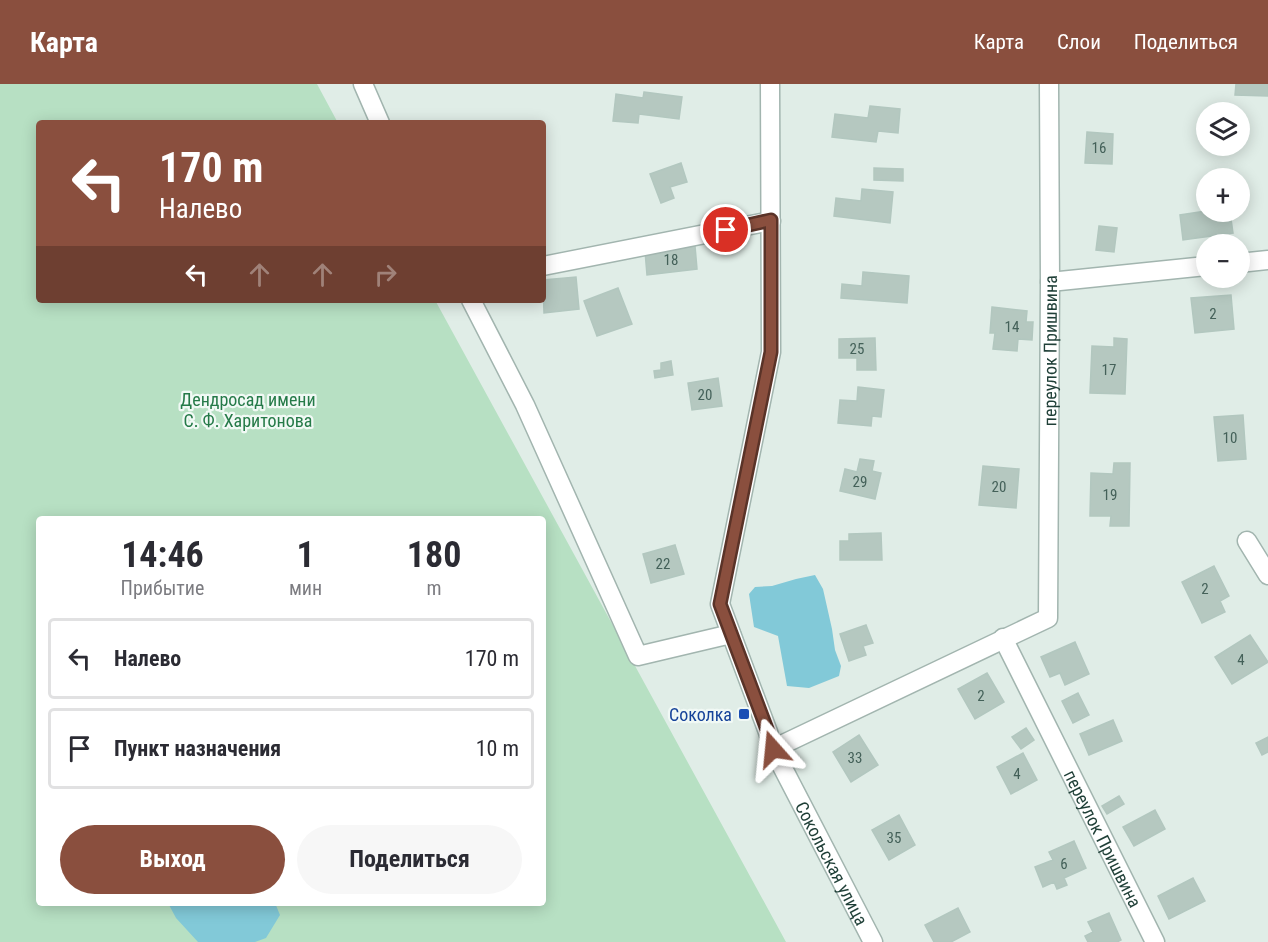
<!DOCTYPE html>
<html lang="ru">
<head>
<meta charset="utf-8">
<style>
  :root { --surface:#fff; --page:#f7f7f7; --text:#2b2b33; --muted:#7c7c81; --line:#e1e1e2; --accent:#8a4f3e }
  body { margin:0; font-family:"Roboto Condensed",sans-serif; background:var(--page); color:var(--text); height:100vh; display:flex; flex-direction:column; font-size:22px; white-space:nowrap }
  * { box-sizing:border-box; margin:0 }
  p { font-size:20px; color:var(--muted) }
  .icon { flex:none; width:33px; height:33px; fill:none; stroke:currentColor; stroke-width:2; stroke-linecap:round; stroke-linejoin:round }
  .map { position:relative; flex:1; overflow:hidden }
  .sheet { position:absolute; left:36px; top:432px; width:510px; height:390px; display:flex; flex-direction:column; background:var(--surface); border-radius:6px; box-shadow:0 3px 15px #0003 }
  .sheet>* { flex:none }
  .top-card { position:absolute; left:36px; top:36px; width:510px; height:183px; border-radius:6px; box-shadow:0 3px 15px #0003; background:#8a4f3e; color:#fff; overflow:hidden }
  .tools { position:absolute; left:1196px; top:18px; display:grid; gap:12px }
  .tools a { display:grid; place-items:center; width:54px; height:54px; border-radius:50%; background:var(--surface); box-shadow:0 3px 15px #0003; font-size:30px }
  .pin { position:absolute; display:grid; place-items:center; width:51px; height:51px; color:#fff; margin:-26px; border:3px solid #fff; border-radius:50%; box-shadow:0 2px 6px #0007 }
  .me { position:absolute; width:66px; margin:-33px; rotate:342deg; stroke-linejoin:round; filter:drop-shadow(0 0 4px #0008) }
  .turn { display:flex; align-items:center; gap:21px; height:126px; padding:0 24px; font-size:27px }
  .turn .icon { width:78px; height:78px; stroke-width:2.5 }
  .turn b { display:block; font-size:42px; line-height:51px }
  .lanes { display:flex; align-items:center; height:57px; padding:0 24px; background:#0003; justify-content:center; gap:30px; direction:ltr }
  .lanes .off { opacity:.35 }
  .eta { display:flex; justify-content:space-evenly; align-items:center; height:102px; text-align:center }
  .eta b { font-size:36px; font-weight:700; line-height:42px }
  .action { display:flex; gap:12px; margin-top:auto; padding:12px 24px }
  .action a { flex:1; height:69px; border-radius:36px; background:var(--accent); color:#fff; font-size:24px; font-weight:700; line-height:69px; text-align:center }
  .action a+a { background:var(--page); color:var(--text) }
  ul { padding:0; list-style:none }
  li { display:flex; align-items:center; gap:18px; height:81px; margin:0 12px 9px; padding:0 12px; border:3px solid var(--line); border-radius:6px }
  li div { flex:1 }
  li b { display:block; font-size:22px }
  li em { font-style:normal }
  header { display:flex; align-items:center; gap:36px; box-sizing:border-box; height:84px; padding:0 30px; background:var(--accent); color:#fff }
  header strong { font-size:28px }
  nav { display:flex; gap:33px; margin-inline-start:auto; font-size:21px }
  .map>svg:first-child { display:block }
  .green { fill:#b7e0c3; fill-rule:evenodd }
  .water { fill:#82c9d8 }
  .building { fill:#b5c8c0; stroke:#b2c7bf; stroke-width:1.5 }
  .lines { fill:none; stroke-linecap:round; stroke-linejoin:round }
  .minor-casing { stroke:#a2b5af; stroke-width:21 }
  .minor { stroke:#fff; stroke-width:18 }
  .route-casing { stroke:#5a3328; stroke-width:15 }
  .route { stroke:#8a4f3e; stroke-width:10 }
  .transit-dot { fill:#1a4fb4; stroke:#f1f9f5; stroke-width:2 }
  .labels { text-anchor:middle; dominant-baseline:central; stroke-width:4.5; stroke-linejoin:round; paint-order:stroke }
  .number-label { font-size:15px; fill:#446159 }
  .street-label { font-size:18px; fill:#1f3f37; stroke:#f1f9f5 }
  .park-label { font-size:18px; fill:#257a48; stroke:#f1f9f5 }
  .transit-label { font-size:18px; fill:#164399; stroke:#f1f9f5; text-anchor:end }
</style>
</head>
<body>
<header>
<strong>Карта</strong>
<nav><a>Карта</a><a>Слои</a><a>Поделиться</a></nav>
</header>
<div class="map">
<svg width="1268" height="858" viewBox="0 0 1268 858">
  <rect width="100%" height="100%" fill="#e0ede7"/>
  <!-- green -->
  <path class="green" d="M0,0h317l21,39h-299v177h396l351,642h-786zM39,435h504v384h-504z"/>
  <!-- water -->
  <path class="water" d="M815,491l8,14 9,40 3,21 6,16 -2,10 -30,12 -22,-2 -9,-50 -24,-9 -5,-33 6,-7 17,-1 24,-7z
    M168,819h107l5,12 -14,23 -11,4h-57l-22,-24z"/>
  <!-- building -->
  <path class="building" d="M1236,0h32v12l-33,-1z
    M644,8l38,5 -3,22 -40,-5 -1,9 -25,-2 3,-27 27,4z
    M870,22l30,3 -2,24 -20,-2 -2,11 -44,-5 3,-23 33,4z
    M1087,48l26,2 -1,30 -27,-1z
    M681,79l6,19 -17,5 4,11 -13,5 -11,-29z
    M874,84l29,1v12l-29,-1z
    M862,105l31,3 -3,31 -56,-7 2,-18 25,3z
    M1206,127l24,1 3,21 -50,7 -3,-25z
    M1099,142l18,2 -3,24 -18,-2z
    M695,162l2,23 -50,6 -2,-24z
    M863,188l46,4 -2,27 -66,-5 1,-14 20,2z
    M576,193l3,32 -35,4 -1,-33z
    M618,204l14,36 -35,12 -13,-35z
    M1231,211l3,34 -39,4 -4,-35z
    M992,223l35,4 -1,11h7l-1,18 -14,-1 -1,12 -24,-2 2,-16h-5z
    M875,254l1,32h-19v-12h-18v-19z
    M1114,254l13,1 -2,55 -35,-1 2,-47 22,1z
    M671,277l2,14 -18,3 -1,-7 7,-1v-7z
    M718,294l4,28 -30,4 -4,-27z
    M858,303l26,3 -3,27 -9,-1 -1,10 -33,-3 2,-23 17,1z
    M1243,331l3,44 -28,2 -4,-44z
    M860,375l14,2 -2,10 9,2 -6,26 -35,-8 5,-22 12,3z
    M1114,379h16l-1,63h-19l1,-10h-21l1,-43 22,1z
    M983,382l36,3 -3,39 -37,-3z
    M881,449l1,27h-42v-19h9v-7z
    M675,461l9,29 -33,9 -8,-29z
    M1214,482l15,30 -9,5 5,11 -23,11 -20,-41z
    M866,541l7,18 -10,3 3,9 -17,6 -9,-27z
    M1250,551l18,27 -36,22 -17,-27z
    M1075,558l14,32 -24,11 -5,-12 -10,4 -9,-20z
    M987,589l17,29 -29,17 -17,-30z
    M1078,609l11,22 -16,8 -11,-22z
    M1113,636l9,21 -33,14 -9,-21z
    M1026,644l8,12 -13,9 -9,-12z
    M859,651l19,30 -27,17 -18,-30z
    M1268,653v15l-6,3 -6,-12z
    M1023,669l14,27 -26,14 -14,-27z
    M1119,712l5,8 -17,10 -5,-8z
    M1155,726l10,19 -31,17 -11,-19z
    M899,731l16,30 -26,15 -17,-30z
    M1074,757l12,27 -22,10 3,7 -10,4 -3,-7 -11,5 -8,-20 18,-7 -4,-8z
    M1193,794l12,23 -36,18 -11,-23z
    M958,824l12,24 -19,10h-17l-9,-17z
    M1109,829l12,27 -4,2h-29l-3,-6 8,-4 -5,-10z"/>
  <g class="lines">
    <!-- minor casing -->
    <g class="minor-casing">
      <g id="minor">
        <path d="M363,0l17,39"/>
        <path id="s1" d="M770,0l1,268 -51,252 48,128 5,17 100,193"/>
        <path d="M1239,179l29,-3"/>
        <path d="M543,182l228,-45"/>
        <path d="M1050,198l156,-16"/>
        <path d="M471,216l54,105 113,251 93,-22"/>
        <path d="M1247,457l21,34"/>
        <path id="s2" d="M1003,554l152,304"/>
        <path id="s3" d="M773,665l275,-131 2,-336 -1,-198"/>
      </g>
    </g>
    <!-- minor -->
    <use href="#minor" class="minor"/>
  </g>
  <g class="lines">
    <!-- route casing -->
    <g class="route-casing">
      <path id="route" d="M726,146l45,-10v132l-51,252 48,128 5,17"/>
    </g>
    <!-- route -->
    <use href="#route" class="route"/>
  </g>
  <!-- markers -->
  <rect class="transit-dot" x="738" y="624" width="12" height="12" rx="3"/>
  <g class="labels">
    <!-- number labels -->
    <g class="number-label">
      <text x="1099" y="64">16</text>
      <text x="671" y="176">18</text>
      <text x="1213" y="230">2</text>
      <text x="1012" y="243">14</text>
      <text x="857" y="265">25</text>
      <text x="1109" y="286">17</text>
      <text x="705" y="311">20</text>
      <text x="1230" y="354">10</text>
      <text x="860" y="398">29</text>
      <text x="999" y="403">20</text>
      <text x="1110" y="411">19</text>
      <text x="663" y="480">22</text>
      <text x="1205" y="505">2</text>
      <text x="1241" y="576">4</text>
      <text x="981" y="612">2</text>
      <text x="855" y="674">33</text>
      <text x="1017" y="690">4</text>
      <text x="894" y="754">35</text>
      <text x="1064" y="780">6</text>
    </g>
    <!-- street labels -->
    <g class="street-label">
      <text stroke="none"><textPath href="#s3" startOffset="572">переулок Пришвина</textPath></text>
      <text stroke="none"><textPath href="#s2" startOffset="224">переулок Пришвина</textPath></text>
      <text stroke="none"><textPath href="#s1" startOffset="808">Сокольская улица</textPath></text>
    </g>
    <!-- park labels -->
    <g class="park-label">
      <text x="248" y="315">Дендросад имени<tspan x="248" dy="21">С. Ф. Харитонова</tspan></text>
    </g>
    <!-- transit labels -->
    <g class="transit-label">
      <text x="732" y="630">Соколка</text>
    </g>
  </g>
</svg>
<div class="tools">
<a><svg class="icon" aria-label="layers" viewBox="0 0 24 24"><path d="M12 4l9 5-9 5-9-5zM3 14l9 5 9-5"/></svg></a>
<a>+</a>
<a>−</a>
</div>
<div class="pin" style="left:726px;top:146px;background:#d93025"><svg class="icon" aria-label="arrive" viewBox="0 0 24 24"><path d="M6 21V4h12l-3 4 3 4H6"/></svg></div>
<svg class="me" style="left:773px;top:665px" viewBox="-20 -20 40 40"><path d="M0-17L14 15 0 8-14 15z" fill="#8a4f3e" stroke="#fff" stroke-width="4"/></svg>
<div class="top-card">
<div class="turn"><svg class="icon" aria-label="left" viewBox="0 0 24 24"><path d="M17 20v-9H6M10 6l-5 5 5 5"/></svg><div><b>170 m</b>Налево</div></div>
<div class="lanes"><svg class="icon" aria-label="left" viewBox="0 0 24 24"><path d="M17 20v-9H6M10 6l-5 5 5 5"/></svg><svg class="icon off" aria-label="ahead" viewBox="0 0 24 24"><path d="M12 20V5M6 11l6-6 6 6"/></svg><svg class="icon off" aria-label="ahead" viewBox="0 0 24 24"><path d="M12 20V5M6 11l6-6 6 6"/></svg><svg class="icon off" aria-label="right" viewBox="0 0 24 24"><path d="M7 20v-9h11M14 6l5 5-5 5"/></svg></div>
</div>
<section class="sheet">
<div class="eta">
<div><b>14:46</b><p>Прибытие</p></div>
<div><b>1</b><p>мин</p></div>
<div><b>180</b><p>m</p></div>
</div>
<ul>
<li><svg class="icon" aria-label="left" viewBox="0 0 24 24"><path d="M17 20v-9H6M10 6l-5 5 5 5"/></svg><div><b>Налево</b></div><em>170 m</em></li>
<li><svg class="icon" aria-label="arrive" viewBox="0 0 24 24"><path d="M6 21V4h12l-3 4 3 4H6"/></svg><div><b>Пункт назначения</b></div><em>10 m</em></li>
</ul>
<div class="action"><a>Выход</a><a>Поделиться</a></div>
</section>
</div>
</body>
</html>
